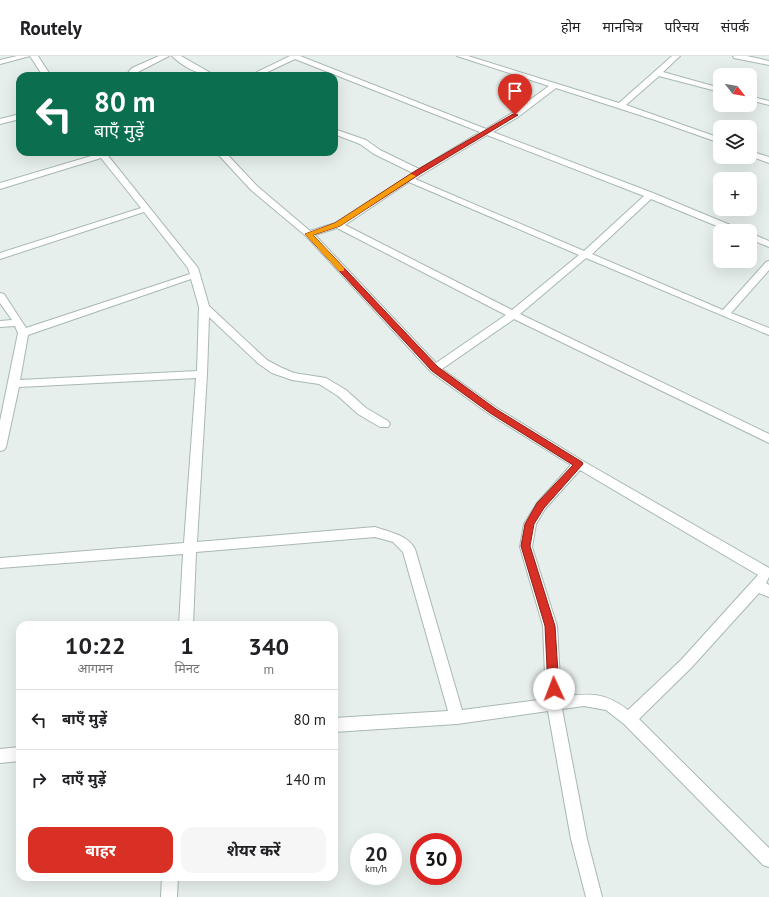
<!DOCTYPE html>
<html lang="hi">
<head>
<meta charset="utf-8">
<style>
  :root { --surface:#fff; --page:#f6f6f6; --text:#202124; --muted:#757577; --line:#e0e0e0; --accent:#d93025 }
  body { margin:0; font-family:"PT Sans","Noto Sans Devanagari",sans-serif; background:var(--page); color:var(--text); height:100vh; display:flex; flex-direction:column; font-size:15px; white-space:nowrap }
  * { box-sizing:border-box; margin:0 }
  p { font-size:13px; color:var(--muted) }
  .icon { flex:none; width:22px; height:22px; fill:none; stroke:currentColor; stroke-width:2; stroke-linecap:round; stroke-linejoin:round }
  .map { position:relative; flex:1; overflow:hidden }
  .side { position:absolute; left:16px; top:565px; width:322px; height:260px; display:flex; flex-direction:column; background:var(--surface); border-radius:12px; box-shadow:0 4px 16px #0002 }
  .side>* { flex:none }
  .guide { position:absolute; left:16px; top:16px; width:322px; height:84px; border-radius:12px; box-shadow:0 4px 16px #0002; background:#0b6e4f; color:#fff; overflow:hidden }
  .needle { width:26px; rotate:121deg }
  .buttons { position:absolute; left:713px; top:12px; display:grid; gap:8px }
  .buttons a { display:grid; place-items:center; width:44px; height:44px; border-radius:8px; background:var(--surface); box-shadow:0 4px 16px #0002; font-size:20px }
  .speed { position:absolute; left:350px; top:777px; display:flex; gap:8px; font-size:20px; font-weight:700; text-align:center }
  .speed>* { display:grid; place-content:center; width:52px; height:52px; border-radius:50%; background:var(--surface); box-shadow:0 4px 16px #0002; line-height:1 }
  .speed small { font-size:10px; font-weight:400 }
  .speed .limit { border:6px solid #d22; background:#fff; color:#111 }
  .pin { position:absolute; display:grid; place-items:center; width:34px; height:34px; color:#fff; margin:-41px -17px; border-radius:50% 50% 50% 0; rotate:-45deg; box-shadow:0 0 4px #0007 }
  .pin .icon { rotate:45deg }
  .me { position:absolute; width:44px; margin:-22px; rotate:358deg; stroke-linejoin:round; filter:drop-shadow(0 0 3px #0008) }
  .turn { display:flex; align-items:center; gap:14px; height:84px; padding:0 12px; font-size:18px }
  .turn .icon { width:52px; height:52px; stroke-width:2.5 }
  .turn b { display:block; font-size:28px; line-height:34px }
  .eta { display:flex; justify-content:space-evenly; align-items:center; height:68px; text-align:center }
  .eta b { font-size:24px; font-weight:700; line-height:28px }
  .primary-button { display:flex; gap:8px; margin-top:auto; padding:8px 12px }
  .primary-button a { flex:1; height:46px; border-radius:12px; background:var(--accent); color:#fff; font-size:16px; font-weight:700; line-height:46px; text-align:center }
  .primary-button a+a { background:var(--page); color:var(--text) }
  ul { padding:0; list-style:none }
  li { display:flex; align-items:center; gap:12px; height:60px; padding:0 12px; border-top:1px solid var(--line) }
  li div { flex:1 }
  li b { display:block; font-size:15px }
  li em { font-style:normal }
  header { display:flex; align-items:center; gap:24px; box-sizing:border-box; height:56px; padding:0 20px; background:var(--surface); border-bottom:1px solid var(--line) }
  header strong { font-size:19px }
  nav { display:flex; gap:22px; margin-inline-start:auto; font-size:14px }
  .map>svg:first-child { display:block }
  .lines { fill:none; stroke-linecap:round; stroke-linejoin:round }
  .minor-casing { stroke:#a8b8b2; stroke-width:2 }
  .minor { fill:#fff; fill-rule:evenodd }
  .route { fill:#d93025; stroke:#8d1f18 }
  .slow { fill:#f59e0b }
</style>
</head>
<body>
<header>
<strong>Routely</strong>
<nav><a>होम</a><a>मानचित्र</a><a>परिचय</a><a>संपर्क</a></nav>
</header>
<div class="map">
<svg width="769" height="841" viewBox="0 0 769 841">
  <rect width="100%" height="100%" fill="#e6efeb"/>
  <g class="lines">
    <!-- minor casing -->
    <g class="minor-casing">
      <path id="minor" d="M17,0h13l-30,8v-4z
        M30,0h8l13,20h-8z
        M159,0h10l-31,16 -3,2 1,2h-8l-1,-2 5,-6z
        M172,0h9l35,20c-15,0 -33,-9 -44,-20z
        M290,0h10l186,73 26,-16 37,-27 -92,-30h11l151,47 53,-47h8l-17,16 57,16v4l-61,-16 -33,29 94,33v5l-65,-23 -99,-32 -38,29 -25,15 160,61 87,36 2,2h-13l-78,-32 -59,55 131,56 43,-48 3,-1v9l-38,43 38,15v7l-183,-77 -66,56 249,120v9l-255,-124 -72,50 55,39 86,53 186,107v9l-3,6 3,2v12l-10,-4 -68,75 -52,51 130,129v19l-6,-2 -139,-141 -18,-14 -22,-4 -22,3 25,130 15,58h-16l-15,-58 -23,-128 -91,13 -123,8v-14l114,-7 -45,-159 -10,-10 -18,-5 -179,15 -3,73h-14l4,-71 -183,14v-10l184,-15 12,-165 -177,9 -13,60 -2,3 -4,1v-30l18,-88 -3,-7 -15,1v-6l12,-1 -12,-17v-10l4,1 22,34 164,-54 -2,-6 -44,-56 -144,47v-6l141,-45 -40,-50 -101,31v-6l98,-29 -1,-2h8l93,116 11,38 58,54 13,7 14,6 32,5 20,12 20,18 22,13 2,3 -2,3h-8l-22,-13 -20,-18 -19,-12 -27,-4 -20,-7 -13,-9 -50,-47 -2,57 -10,168 178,-15c14,5 33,8 40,22l47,161 84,-11 -3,-73 -23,-79 4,-23 13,-21 34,-38 -82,-51 -58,-42 -125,-136 -55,-46 -35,-38h9l32,34 53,45 25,-8 78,-50 -39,-19 -14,-10 -26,-10v-5l32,11 14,10 39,19 61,-37 -185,-73 -36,17h-10zM487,79l157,61 -60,55 -169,-72zM409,126l170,73 -67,55 -167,-85zM337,172l169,87 -70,48 -121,-128zM191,223l8,28 -2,64 -177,9 8,-45zM580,414l178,105 -77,85 -53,50c-24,-18 -38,-17 -67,-13l-4,-71 -25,-79 4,-23 9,-15z
        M733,0h14l22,5v4l-35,-7z
        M750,40l19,5v4l-19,-5z
        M20,58v5l-20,5v-5z
        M750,95l19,6v6l-19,-7z
        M750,177l19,8v6l-19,-8z
        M20,691v14l-20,2v-14z
        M162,821h16l-1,20h-16z"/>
    </g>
    <!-- minor -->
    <use href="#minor" class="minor"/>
  </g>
  <!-- route -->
  <path class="route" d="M513,58l5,1 -98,59 -80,52 -27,9 125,132 58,42 86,53 1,2 -39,44 -10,16 -4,22 25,80 4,63 -1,3 -4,2 -4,-2 -2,-3 -3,-63 -24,-80 4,-22 12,-21 36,-38 -83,-52 -58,-42 -127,-137 30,-11 80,-52z"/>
  <!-- slow -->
  <path class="slow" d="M411,118l5,2 -76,50 -27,9 31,33v3h-5l-34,-37 30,-11z"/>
</svg>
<div class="buttons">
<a><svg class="needle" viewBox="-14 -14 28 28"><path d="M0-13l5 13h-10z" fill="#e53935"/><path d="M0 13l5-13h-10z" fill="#757577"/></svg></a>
<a><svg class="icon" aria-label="layers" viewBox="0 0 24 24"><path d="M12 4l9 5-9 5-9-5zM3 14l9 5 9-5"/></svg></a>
<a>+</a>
<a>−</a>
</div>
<div class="speed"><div>20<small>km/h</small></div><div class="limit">30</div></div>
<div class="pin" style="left:515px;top:59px;background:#d93025"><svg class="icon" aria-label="arrive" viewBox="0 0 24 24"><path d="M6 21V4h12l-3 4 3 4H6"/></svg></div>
<svg class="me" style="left:554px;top:633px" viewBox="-20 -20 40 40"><circle r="19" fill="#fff"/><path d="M0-13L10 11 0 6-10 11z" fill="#d93025"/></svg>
<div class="guide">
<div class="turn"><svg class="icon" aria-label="left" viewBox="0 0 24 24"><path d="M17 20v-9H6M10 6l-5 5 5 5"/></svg><div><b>80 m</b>बाएँ मुड़ें</div></div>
</div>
<section class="side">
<div class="eta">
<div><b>10:22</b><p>आगमन</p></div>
<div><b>1</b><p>मिनट</p></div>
<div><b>340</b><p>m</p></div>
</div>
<ul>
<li><svg class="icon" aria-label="left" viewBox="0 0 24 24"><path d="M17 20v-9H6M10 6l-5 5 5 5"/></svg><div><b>बाएँ मुड़ें</b></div><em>80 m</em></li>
<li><svg class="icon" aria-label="right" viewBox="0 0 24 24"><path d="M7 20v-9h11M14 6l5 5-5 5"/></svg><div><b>दाएँ मुड़ें</b></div><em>140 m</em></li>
</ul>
<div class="primary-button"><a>बाहर</a><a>शेयर करें</a></div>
</section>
</div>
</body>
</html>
